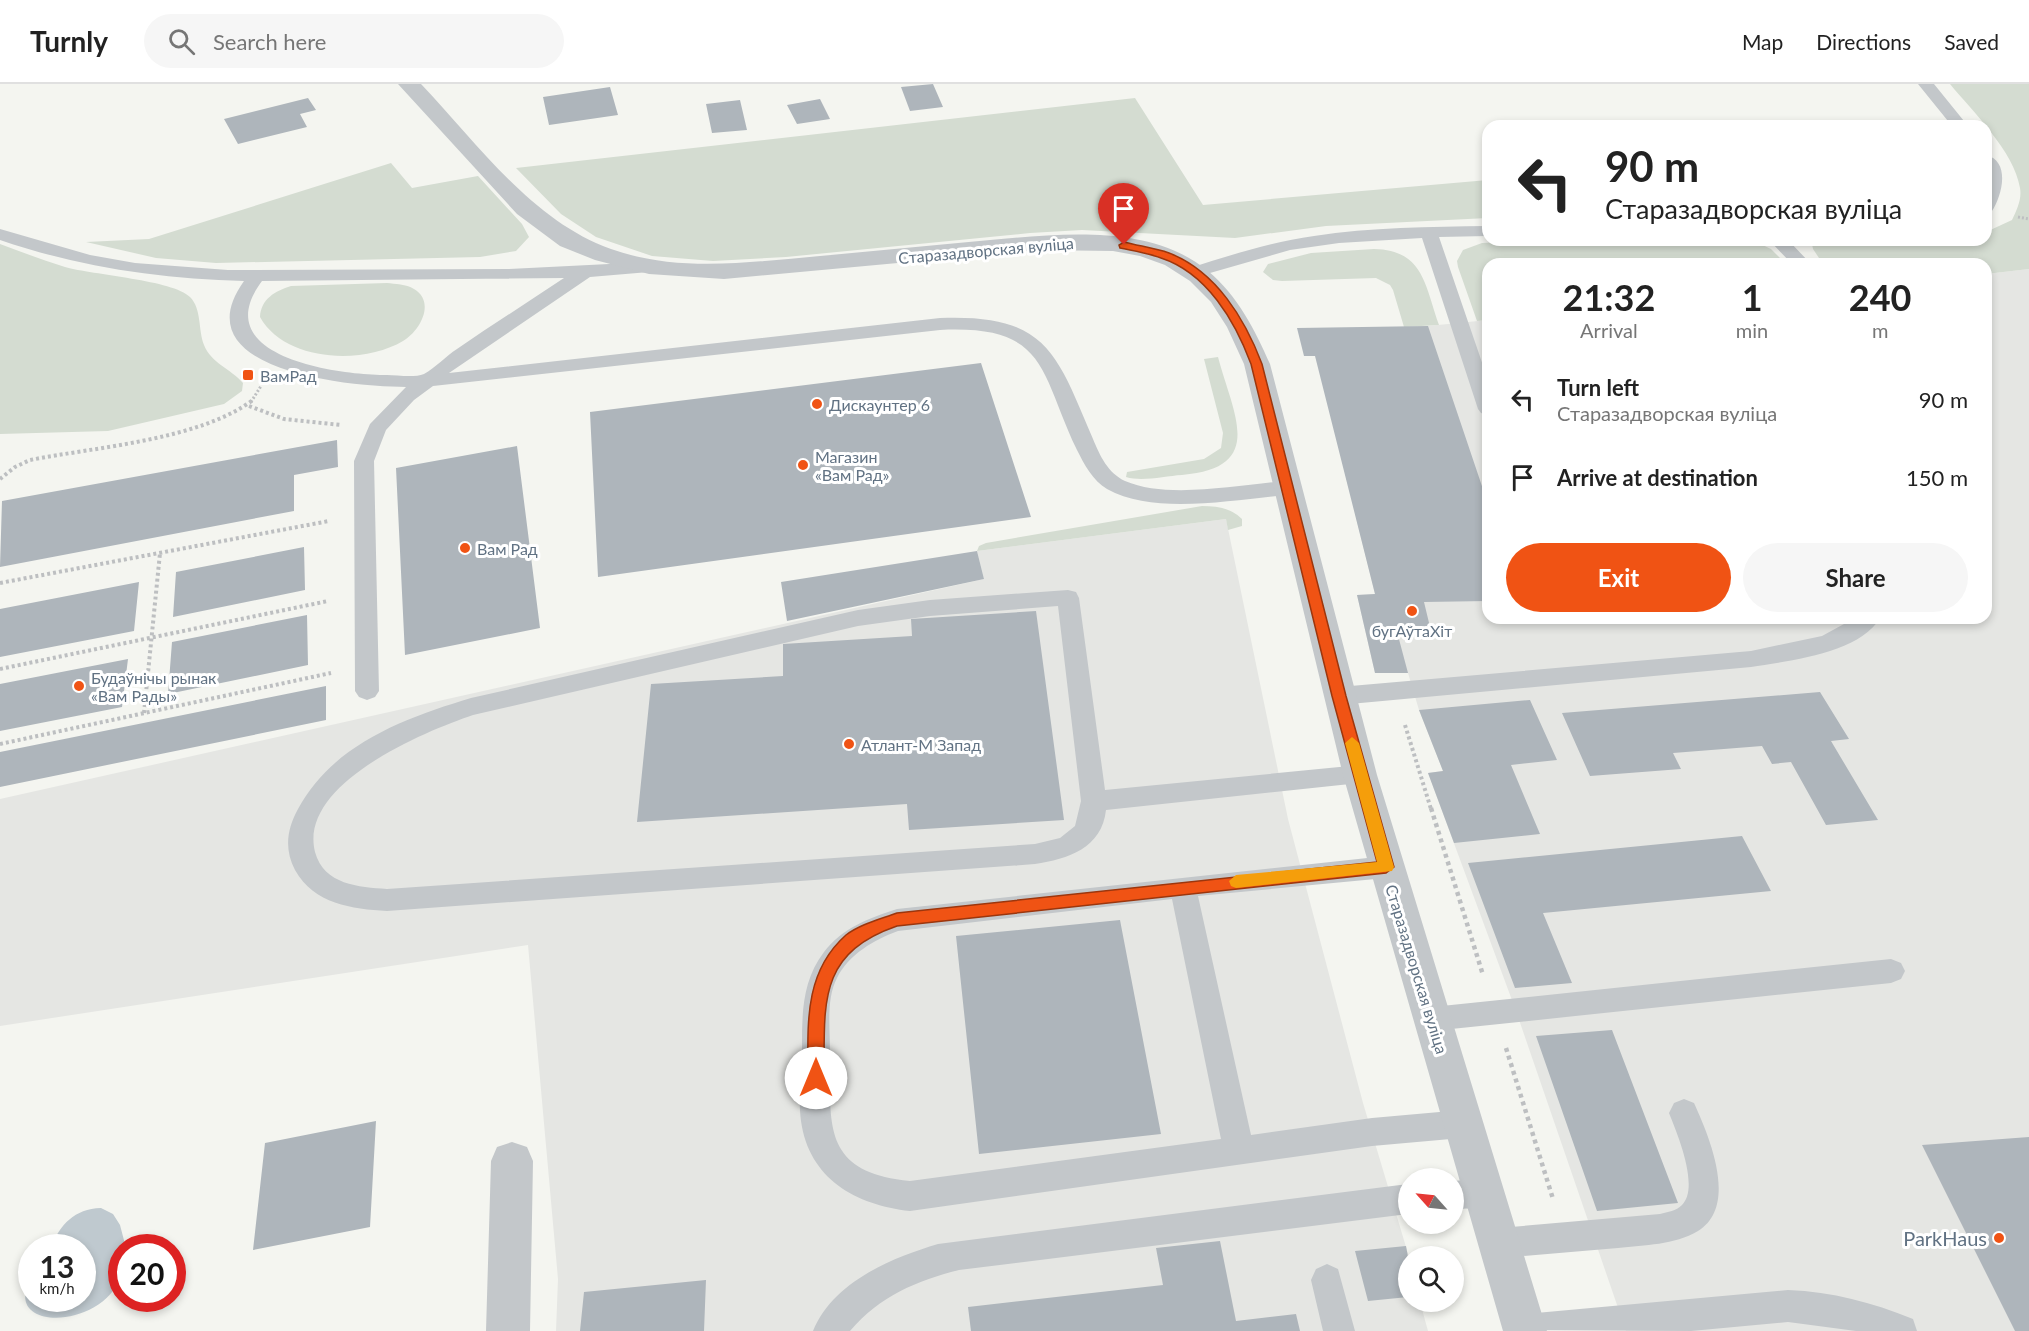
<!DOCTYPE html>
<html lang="en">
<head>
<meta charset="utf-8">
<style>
  :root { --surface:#fff; --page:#f6f6f6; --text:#222; --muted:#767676; --line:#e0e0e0; --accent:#f05314 }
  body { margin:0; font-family:Lato,sans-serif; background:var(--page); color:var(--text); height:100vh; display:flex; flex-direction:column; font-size:22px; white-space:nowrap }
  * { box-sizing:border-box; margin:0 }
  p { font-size:20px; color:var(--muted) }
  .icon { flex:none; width:33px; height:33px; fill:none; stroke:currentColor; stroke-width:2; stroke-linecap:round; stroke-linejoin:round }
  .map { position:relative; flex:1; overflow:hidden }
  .panel { position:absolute; left:1482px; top:174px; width:510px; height:366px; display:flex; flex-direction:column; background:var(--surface); border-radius:18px; box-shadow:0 3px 9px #0003 }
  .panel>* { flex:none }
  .guide { position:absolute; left:1482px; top:36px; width:510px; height:126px; border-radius:18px; box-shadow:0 3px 9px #0003; background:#fff; color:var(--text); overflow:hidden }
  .needle { width:39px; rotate:297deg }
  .fabs { position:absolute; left:1398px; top:1084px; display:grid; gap:12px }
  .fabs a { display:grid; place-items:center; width:66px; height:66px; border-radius:50%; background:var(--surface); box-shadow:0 3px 9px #0003; font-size:30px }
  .speed { position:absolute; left:18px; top:1150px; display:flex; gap:12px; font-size:30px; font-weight:700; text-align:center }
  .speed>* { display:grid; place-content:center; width:78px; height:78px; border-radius:50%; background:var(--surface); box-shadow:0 3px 9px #0003; line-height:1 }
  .speed small { font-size:15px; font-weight:400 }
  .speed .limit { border:9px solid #d22; background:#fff; color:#111 }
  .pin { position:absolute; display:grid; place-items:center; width:51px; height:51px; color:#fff; margin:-62px -26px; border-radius:50% 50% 50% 0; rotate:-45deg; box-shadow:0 0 6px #0007 }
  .pin .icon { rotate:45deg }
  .me { position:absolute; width:66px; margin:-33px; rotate:0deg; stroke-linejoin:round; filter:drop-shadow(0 0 4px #0008) }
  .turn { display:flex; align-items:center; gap:21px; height:126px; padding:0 24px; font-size:27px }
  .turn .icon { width:78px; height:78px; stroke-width:2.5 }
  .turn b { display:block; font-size:42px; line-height:51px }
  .eta { display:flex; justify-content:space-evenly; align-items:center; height:102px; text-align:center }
  .eta b { font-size:36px; font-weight:700; line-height:42px }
  .button { display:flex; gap:12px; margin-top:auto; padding:12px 24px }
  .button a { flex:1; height:69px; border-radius:36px; background:var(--accent); color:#fff; font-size:24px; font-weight:700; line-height:69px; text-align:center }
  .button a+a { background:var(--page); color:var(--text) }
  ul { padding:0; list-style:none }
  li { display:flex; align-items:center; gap:18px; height:78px; padding:0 24px }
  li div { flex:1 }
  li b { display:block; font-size:22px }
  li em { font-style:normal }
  header { display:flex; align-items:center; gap:36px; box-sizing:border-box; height:84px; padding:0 30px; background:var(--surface); border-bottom:2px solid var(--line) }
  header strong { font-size:28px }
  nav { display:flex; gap:33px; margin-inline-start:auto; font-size:21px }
  .search { width:420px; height:54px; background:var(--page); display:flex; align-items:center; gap:15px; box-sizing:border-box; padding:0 21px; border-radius:33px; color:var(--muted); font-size:22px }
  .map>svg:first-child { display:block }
  .built { fill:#e5e6e3 }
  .green { fill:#d4dcd1 }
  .water { fill:#bfc9cf }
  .building { fill:#aeb5bb }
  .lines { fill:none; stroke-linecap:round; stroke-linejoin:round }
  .path-far2 { stroke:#bdbfc1; stroke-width:3; stroke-dasharray:2 2; stroke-linecap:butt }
  .path-far1 { stroke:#bdbfc1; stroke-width:4; stroke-dasharray:3 3; stroke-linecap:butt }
  .path { stroke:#bdbfc1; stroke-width:4.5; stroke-dasharray:4 4; stroke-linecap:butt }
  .service { fill:#c3c7ca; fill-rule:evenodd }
  .minor { fill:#c3c7ca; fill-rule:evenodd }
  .route { fill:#f05314; stroke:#9c360d; stroke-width:1.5 }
  .slow { fill:#f59e0b }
  .poi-dot { fill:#f05314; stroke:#fff; stroke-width:2 }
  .labels { text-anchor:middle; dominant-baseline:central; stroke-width:6; stroke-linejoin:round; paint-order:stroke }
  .street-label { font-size:16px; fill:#617283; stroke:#fff }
  .poi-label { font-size:16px; fill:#617283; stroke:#fff; text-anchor:start }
  .near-poi-label { font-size:20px; fill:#617283; stroke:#fff; text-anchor:end }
</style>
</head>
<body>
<header>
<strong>Turnly</strong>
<div class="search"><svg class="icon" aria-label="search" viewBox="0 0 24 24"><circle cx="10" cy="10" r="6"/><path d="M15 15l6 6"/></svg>Search here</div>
<nav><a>Map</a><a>Directions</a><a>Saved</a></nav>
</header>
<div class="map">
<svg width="2029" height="1247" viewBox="0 0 2029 1247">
  <rect width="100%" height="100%" fill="#f4f5f0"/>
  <!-- built -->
  <path class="built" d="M2029,185v1062h-403l-110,-320 -88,-238 15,-2 -24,-61 -11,-37h-33l-18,-78 18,-1 -20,-81 73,-187 60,-6v298h498v-344z
    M1226,435l62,300 75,284 46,154 -1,45h12l8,29h-872l2,-52 -30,-334 -528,81v-227l984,-220 -7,-28z"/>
  <!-- green -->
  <path class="green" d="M1950,0h79v185l-43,5v-10h-163l-10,-15 -1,-5 4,-4h170v-8l26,-12c5,-10 10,-21 8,-32 -6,-37 -47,-76 -70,-104z
    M1135,14l68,107 285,-25v38l-162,8 -91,12 -153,-8 -52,3 -244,24 -73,4 -61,-5 -56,-19 -35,-23 -45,-46z
    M391,79l21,25 66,-12 44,48 7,13 -13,14 -36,6 -264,6 -60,-5 -70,-16 63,-3z
    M1552,156h200l19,9 15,15h-298v56l-11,1 -19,-54 -1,-6 6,-11 19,-7z
    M0,160c21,8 43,16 65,23 28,8 108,13 125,30 12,12 8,33 14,48 7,18 27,24 39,38l-1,8 -18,13 -116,27 -108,3z
    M1374,165c50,1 51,37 65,76l-35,2 -11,-37 -3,-5 -14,-7 -94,3 -9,-1 -10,-8 5,-8 43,-11z
    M387,199c8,1 19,1 27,6 22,13 6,42 -11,52 -40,24 -118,21 -143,-24 1,-18 15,-26 31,-31z
    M1218,273c15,57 49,111 -36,118 -17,1 -40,7 -56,2l1,-5 77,-13 17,-11 2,-15 -19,-74z
    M1202,422c15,0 29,2 40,13v7l-14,4 -2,-11 -249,32 2,-5 7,-3z"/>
  <!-- water -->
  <path class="water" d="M101,1124l12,6 7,11 6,23h-4c0,9 1,20 -1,28 -19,55 -121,55 -90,3l1,20h50v-51h-32c11,-24 24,-39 51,-40z"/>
  <!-- building -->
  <path class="building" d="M933,0l10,23 -33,4 -9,-24z
    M610,3l8,28 -69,10 -6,-28z
    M308,14l8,12 -16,4 7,13 -69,17 -14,-25z
    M820,15l10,20 -33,5 -10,-19z
    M740,16l7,30 -35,3 -6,-29z
    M1428,242l60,178v97l-64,1 6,25 -34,1 12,45h-33l-18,-78 18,-1 -60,-238h-11l-7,-28z
    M981,279l50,154 -433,60 -8,-165z
    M337,356l1,27 -44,8v36l-294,56 2,-66z
    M517,362l23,182 -135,27 -9,-187z
    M304,463l1,43 -132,27 3,-45z
    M977,467l7,28 -197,42 -6,-39z
    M139,498l-5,49 -134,26v-48z
    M1036,527l28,209 -155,10 -2,-26 -270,18 14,-138 132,-8v-32l129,-8 -1,-17z
    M307,531l1,50 -140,29 4,-52z
    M128,575l-6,48 -122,24v-47z
    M326,602v34l-326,67v-35z
    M1820,608l29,47 -18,2 47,79 -52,5 -35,-63 -19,2 -10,-18 -89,7 8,16 -91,7 -28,-63z
    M1530,616l27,60 -46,5 29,69 -86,9 -26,-70 15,-2 -24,-61z
    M1742,752l29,55 -228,22 29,70 -57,5 -47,-125z
    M1120,836l41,214 -182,20 -23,-218z
    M1612,946l66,173 -81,8 -61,-175z
    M376,1037l-6,106 -117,23 12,-107z
    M2029,1053v194h-14l-93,-186z
    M1220,1157l16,80 60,-7 4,17h-329l-3,-24 195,-22 -7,-37z
    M1406,1162l2,11v40l-40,4 -13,-50z
    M706,1196l-2,51h-124l4,-39z"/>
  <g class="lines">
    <!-- path-far2 -->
    <path class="path-far2" d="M2018,133l11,2
      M251,318l10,-16"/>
    <!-- path-far1 -->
    <path class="path-far1" d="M249,322l35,13 57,6
      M0,395l15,-12 15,-7c66,-13 169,-20 223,-60
      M0,499l329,-62
      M0,585l328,-68
      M144,629l16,-160
      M1405,641l26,84
      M0,660l331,-71"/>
    <!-- path -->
    <path class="path" d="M1431,724l52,167
      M1506,964l47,151"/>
    <!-- service -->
    <path class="service" d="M1918,0h16l34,42h-16z
      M1986,71c25,6 16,41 6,56l-6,1z
      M1488,142v10l-49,1 49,143v35l-7,-2 -3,-4 -56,-171 -83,5 -49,7 -94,27 -9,-5 3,-4c41,-13 81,-26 124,-32 57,-9 116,-9 174,-10z
      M0,145l90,26 45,8 93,7 281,-1 140,-7 9,5 -9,5 -59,5 -141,96 491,-55c107,-4 116,34 153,121 7,17 15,34 32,42 44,19 116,3 163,0l7,2 3,5 -3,5 -7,2c-54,4 -132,21 -181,-6 -14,-8 -23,-25 -30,-39 -38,-80 -29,-125 -137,-120l-507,56 -19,14 -28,30 -12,31 5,230 -4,6 -8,3 -8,-3 -4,-6 -1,-230 16,-37 36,-37c-53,0 -227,-15 -162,-106 -84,-2 -165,-14 -244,-41zM564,194c-36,24 -72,47 -107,71 -11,7 -22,19 -33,25 -10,4 -27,1 -37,1 -49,0 -182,-18 -125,-94z
      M1769,156h19l23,24h-19z
      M1068,506l8,2 3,6 26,192 255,-25 9,3 3,7 -3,7 -263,28c-4,38 -38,49 -71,54l-648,47c-35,-2 -73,-7 -92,-41 -11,-21 -8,-41 3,-61 35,-65 107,-91 173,-111l387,-88 72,-10zM1058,522l23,195 -6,25 -15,12 -25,6 -648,45c-28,-2 -63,-4 -72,-37 -17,-68 108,-120 158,-137l385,-89 72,-10z
      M1855,534h25c-20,35 -92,43 -129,49l-412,38 -8,-3 -4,-6 4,-6 8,-3 412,-36 71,-15z
      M1386,772l9,3 4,8 -4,8 -9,3 -188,18 53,239 121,-17 90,-8 11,4 4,10 -4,10 -11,4 -90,8 -462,65c-54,-6 -101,-32 -109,-90 -3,-23 0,-46 1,-69 0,-35 -1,-70 22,-100 18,-24 45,-34 73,-43zM1172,815l49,240 -311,42c-91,-9 -79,-59 -80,-130 0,-23 -4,-52 7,-73 12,-24 37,-38 61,-47z
      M1891,875l10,4 4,8 -4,8 -10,4 -459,48 -10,-3 -4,-9 4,-9 10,-3z
      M1684,1015l10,4c15,33 45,103 4,128 -24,14 -53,14 -80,17 -40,3 -79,7 -119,10l-11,-4 -5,-11 5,-11 11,-4 161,-14c8,-2 16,-3 22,-9 18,-18 -5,-72 -13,-92l5,-10z
      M1483,1094l11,5 4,10 -4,10 -11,5 -29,1v-28z
      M1408,1100v30l-449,56c-43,11 -79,26 -109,61h-37c20,-49 78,-73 125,-87z
      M1327,1180l11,5 17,62h-32l-12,-51 5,-11z
      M1788,1206c45,2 83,12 125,29l4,12h-61l-68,-9 -97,9 -182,-1 4,-12 12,-4z"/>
    <!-- minor -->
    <path class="minor" d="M398,0h23c56,59 111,137 190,165 67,24 140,13 209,7 57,-5 113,-11 170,-16 70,-6 160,-17 218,31 30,25 47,59 62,93l107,411 170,556h-44l-160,-556 -99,-411 -17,-37 -16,-25 -21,-21 -25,-16 -25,-9 -27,-5 -74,-1 -315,29 -75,-5 -54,-14 -35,-14 -43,-32z
      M512,1058l15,5 6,14 -3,170h-44l5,-170 6,-14z"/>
  </g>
  <!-- route -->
  <path class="route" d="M1124,158c15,4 31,6 45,11 47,18 76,66 93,111l84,332 48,171 -8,6 -489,53c-81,28 -72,79 -73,152l-2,5 -6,2 -6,-2 -2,-5c0,-52 -5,-105 38,-143 14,-11 35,-16 51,-22l480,-51 -45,-166 -81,-332c-16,-43 -44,-91 -90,-106 -13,-5 -27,-7 -41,-10l-1,-3z"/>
  <!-- slow -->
  <path class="slow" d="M1352,653l7,6 35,124 -2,4 -156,17 -5,-2 -2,-5 7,-6 141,-13 -32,-119z"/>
  <!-- markers -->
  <g class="poi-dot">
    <rect x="242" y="285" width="12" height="12" rx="3"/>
    <circle cx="817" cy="320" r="6"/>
    <circle cx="803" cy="381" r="6"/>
    <circle cx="465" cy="464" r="6"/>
    <circle cx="1412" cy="527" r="6"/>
    <circle cx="79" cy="602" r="6"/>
    <circle cx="849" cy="660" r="6"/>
    <circle cx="1999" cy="1154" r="6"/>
  </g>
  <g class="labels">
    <!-- street labels -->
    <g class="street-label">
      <text transform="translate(986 166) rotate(-5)">Старазадворская вуліца</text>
      <text transform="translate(1417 885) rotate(73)">Старазадворская вуліца</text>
    </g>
    <!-- poi labels -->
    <g class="poi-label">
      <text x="260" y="291">ВамРад</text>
      <text x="829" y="320">Дискаунтер 6</text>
      <text x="815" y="372">Магазин<tspan x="815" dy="18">«Вам Рад»</tspan></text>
      <text x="477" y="464">Вам Рад</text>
      <text x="1412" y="546" text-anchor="middle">бугАўтаХіт</text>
      <text x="91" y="593">Будаўнічы рынак<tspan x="91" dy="18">«Вам Рады»</tspan></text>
      <text x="861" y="660">Атлант-М Запад</text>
    </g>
    <!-- near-poi labels -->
    <g class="near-poi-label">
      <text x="1987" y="1154">ParkHaus</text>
    </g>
  </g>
</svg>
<div class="fabs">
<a><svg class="needle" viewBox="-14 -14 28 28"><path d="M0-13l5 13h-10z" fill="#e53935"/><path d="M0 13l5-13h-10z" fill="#767676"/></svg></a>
<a><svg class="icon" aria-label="search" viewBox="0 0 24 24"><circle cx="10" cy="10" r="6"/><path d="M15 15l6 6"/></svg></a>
</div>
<div class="speed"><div>13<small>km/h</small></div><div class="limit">20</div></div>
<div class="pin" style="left:1124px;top:161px;background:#d93025"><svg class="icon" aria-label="arrive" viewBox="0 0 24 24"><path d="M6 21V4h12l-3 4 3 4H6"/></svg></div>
<svg class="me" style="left:816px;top:994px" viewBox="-20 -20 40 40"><circle r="19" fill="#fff"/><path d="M0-13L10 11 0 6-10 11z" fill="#f05314"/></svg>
<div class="guide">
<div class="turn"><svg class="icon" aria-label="left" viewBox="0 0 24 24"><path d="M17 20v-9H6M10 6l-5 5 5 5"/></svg><div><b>90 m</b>Старазадворская вуліца</div></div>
</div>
<section class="panel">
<div class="eta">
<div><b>21:32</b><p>Arrival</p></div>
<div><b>1</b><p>min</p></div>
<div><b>240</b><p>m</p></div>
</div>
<ul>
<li><svg class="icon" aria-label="left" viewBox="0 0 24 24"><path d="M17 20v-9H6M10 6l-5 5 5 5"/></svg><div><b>Turn left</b><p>Старазадворская вуліца</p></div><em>90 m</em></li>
<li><svg class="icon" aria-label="arrive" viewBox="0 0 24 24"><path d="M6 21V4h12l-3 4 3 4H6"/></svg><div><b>Arrive at destination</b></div><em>150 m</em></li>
</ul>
<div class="button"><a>Exit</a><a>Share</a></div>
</section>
</div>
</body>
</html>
